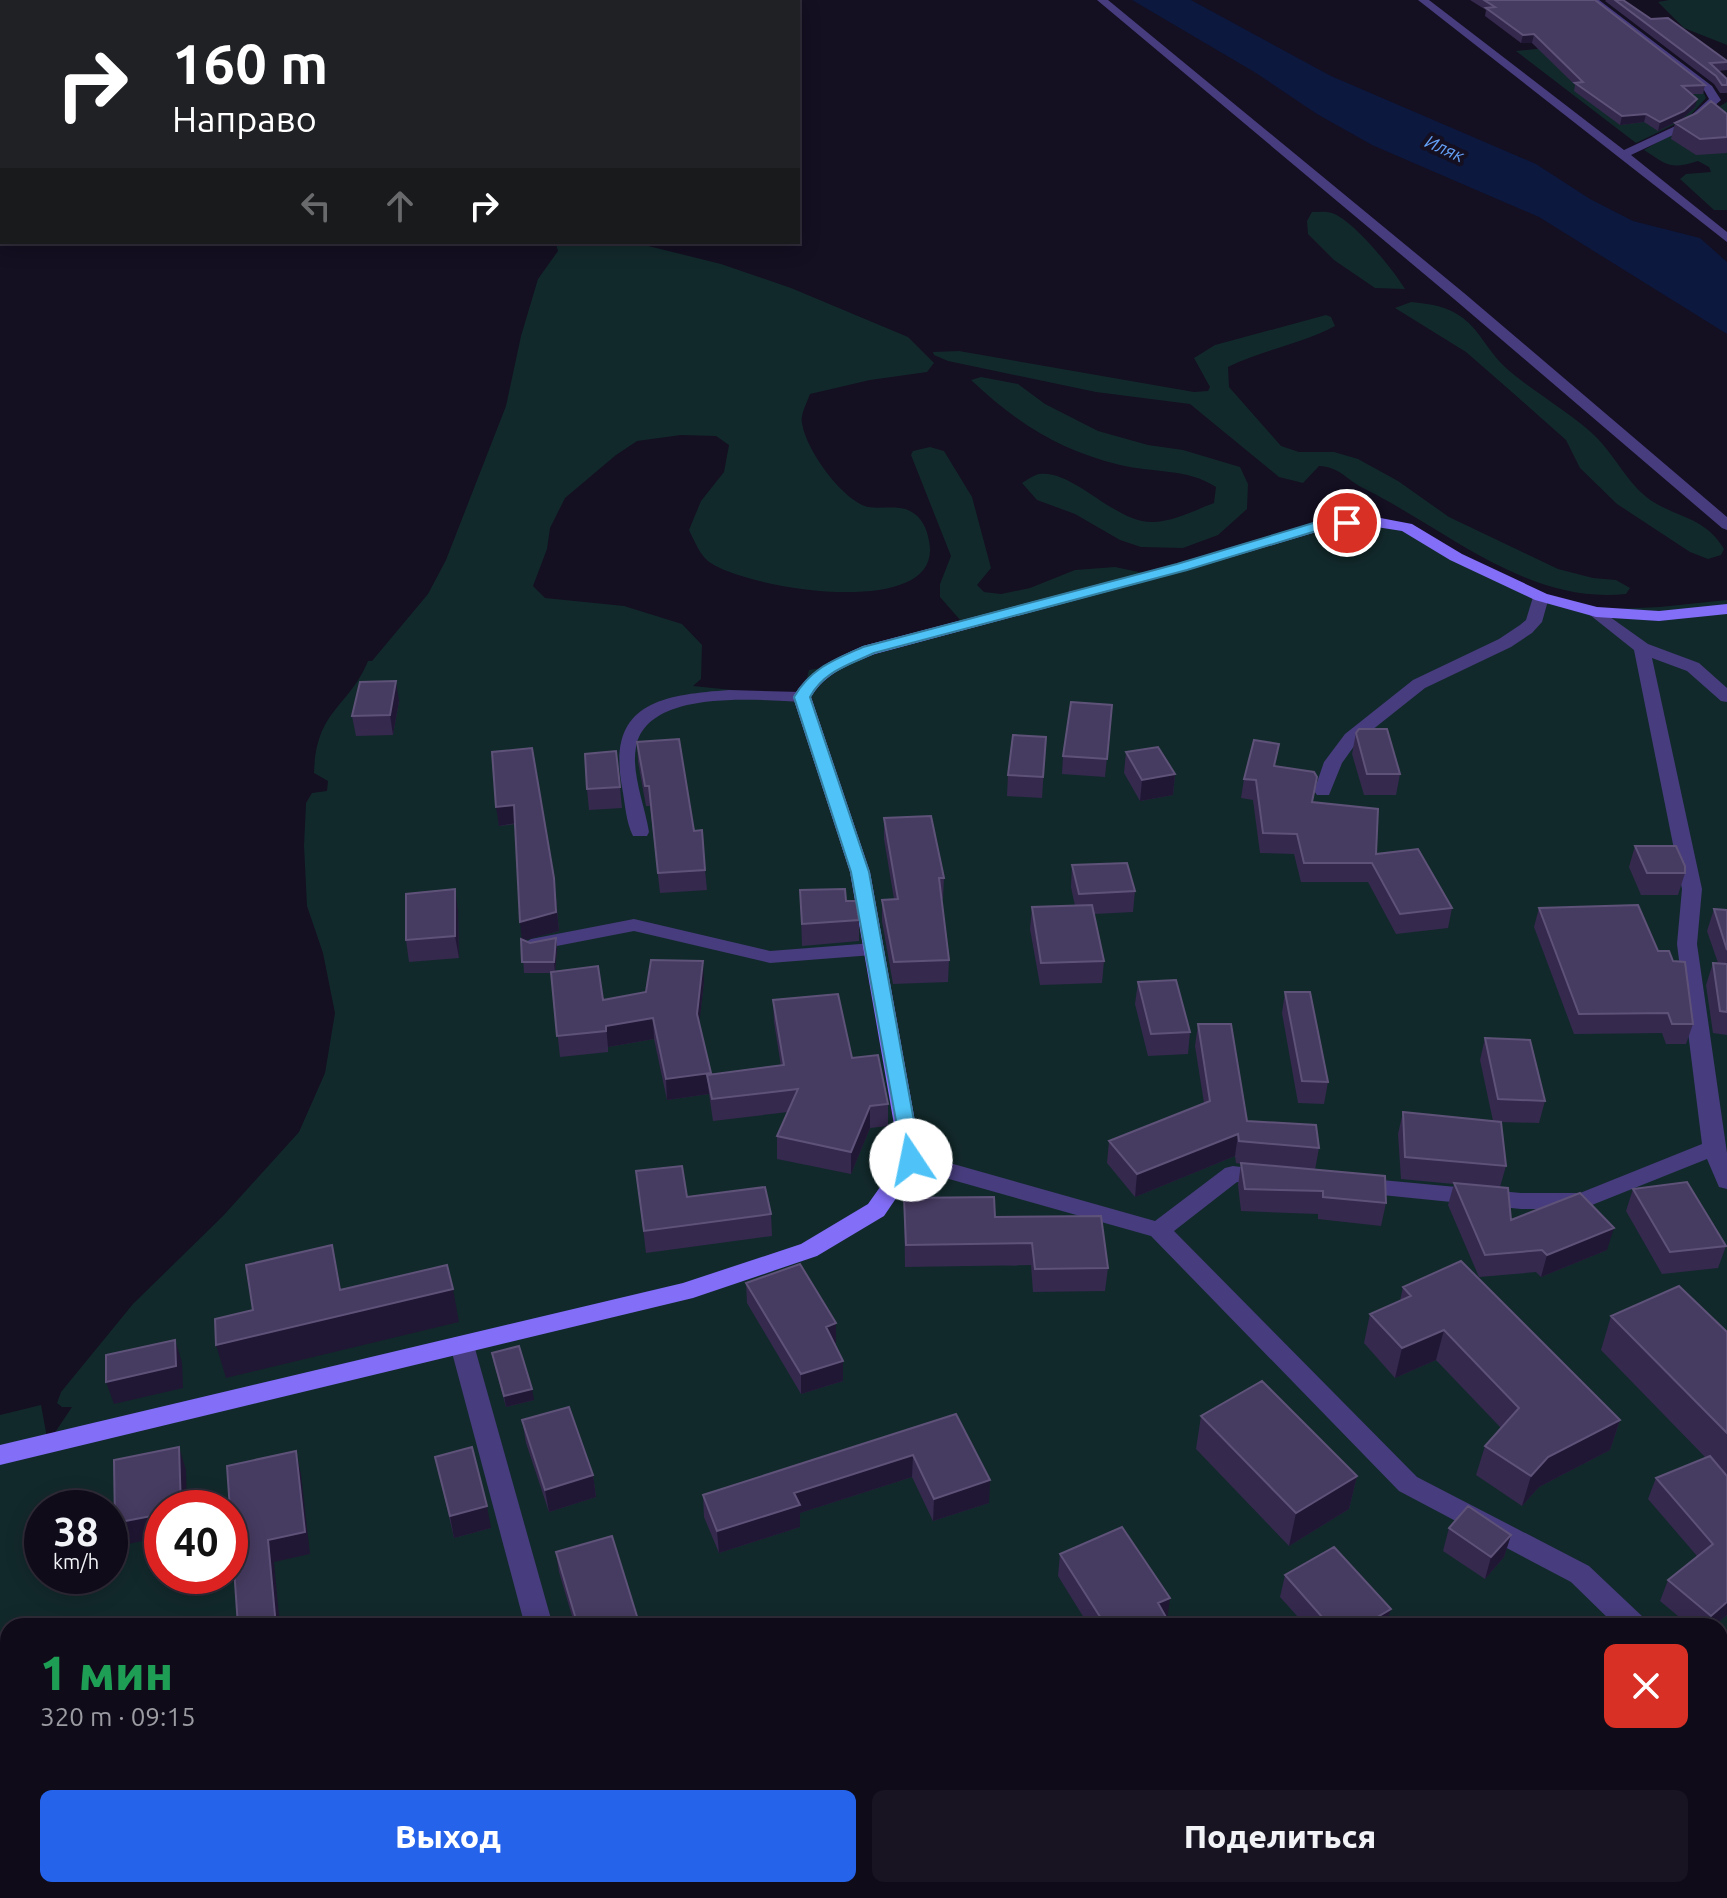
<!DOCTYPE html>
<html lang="ru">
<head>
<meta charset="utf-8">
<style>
  :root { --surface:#0f0b19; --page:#181422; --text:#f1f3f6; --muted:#9b9ba2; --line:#2f2b38; --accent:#2563eb }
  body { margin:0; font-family:Ubuntu,sans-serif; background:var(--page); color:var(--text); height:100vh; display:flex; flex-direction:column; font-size:30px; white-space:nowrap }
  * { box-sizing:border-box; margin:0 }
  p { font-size:26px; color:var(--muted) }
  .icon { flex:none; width:44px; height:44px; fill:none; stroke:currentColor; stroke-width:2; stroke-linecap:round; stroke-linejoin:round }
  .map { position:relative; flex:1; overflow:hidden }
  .sheet { position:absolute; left:0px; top:1618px; width:1728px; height:280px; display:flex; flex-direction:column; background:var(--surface); border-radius:24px 24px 0 0; box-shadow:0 4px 20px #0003,0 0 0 2px var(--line) }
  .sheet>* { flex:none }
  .banner { position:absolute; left:0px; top:0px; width:800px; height:244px; box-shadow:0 4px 20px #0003,0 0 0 2px var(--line); background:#202124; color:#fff; overflow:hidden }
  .speed { position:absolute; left:24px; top:1490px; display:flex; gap:16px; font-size:40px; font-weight:700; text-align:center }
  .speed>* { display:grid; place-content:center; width:104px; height:104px; border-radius:50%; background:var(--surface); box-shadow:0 4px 20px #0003,0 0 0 2px var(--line); line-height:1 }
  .speed small { font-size:20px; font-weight:400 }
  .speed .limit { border:12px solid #d22; background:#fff; color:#111 }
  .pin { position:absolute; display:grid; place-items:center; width:68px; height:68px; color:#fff; margin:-34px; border:4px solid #fff; border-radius:50%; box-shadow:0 2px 8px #0007 }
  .me { position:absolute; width:88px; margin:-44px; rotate:349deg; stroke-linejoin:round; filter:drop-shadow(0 0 6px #0008) }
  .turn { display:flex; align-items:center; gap:28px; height:168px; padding:0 40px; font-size:36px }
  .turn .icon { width:104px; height:104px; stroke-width:2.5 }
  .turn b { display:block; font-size:56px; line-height:68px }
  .lanes { display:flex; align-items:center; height:76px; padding:0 40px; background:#0003; justify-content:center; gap:40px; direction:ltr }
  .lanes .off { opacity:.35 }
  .round { display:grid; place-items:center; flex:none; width:84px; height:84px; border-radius:12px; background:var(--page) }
  .headline { display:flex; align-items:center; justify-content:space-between; height:136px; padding:0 40px }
  h1 { font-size:48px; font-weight:800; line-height:60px; color:#1e9e55 }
  .cta { display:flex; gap:16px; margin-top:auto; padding:16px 40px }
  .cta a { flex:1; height:92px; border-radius:12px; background:var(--accent); color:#fff; font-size:32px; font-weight:800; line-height:92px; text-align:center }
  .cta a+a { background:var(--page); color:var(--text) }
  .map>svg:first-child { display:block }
  .green { fill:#12292b; fill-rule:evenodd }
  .water { fill:#0c183d }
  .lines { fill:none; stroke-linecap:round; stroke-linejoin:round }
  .lane { fill:#473c7d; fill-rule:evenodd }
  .secondary { fill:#826ef7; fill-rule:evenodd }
  .wall { fill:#35294e }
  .shaded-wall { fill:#201734 }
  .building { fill:#463b61; stroke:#5e5279; stroke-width:2 }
  .route { fill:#4fc3f7; stroke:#337fa1; stroke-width:2 }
  .labels { text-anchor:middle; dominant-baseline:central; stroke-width:8; stroke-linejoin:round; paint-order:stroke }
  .far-water-label { font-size:18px; font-style:italic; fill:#65a1f7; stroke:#140f21 }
</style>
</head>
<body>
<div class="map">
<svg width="1727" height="1898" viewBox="0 0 1727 1898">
  <rect width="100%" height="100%" fill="#140f21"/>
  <!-- green -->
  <path class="green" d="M1669,0h58v45l-43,-17 -26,-26z
    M1564,46l139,45 3,7 -18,20 -52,25 -120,-92z
    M1727,102v108h-13l-34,-31 6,-5 25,-2 -2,-5 -11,-6c-28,9 -31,4 -54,-11z
    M1312,212c6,0 14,-1 20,1 21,7 61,56 73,76l-30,-1 -41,-28 -26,-26 -1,-13z
    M546,242h86l89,22 70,24 117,49 26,26 -7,9 -57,8 -60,14c-3,9 -10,21 -8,29 4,27 40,77 66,84 13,2 32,-2 42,4 12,6 17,18 19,30 17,81 -186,48 -221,20 -8,-6 -14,-21 -19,-31l12,-29 23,-29 5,-27 -13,-9 -35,-1 -44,6 -21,14 -51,43 -15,30 -3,21 -14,37 12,12 79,8 58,18 20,21 -1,34 -8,7 109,11 7,-27 25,-4 127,-45 -21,-24v-13l11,-28 -40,-101 2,-4 17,-4 14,4 28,46 19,71 -14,17 7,7 17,2 29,-6 45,-18 40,-3 33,7 176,-53 84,6 136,70 46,13 70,-3 67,-7v1298h-1727v-483l41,-10 7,38 24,-36h-10l-5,-4 4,-11 72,-88 90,-88 76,-84 26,-59 10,-60 -12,-60 -16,-47 -3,-60 2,-43 6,-10 15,-2 1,-10 -14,-8c2,-64 34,-64 54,-112h4l56,-67 18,-34 60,-154 15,-70 17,-57 20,-28 -2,-7zM42,1508h68v68h-68zM162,1508h68v68h-68zM8,1626h1712v264h-1712z
    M1411,302c20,2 36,4 52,16 18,14 26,35 43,50 27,24 69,47 92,71 20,21 32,49 57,64 28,16 51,16 69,46l-3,6 -13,4 -18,-7 -73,-48 -37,-36 -14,-28 -61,-54 -39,-34 -71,-44z
    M1326,315l5,2 4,9c-34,18 -73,24 -107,41l1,20 52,59 18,6h35l24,7 40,22 51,36 109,52 35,9 23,2 14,8 -4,6c-99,11 -181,-66 -265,-107 -16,-9 -22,-20 -42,-21l-16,17 -24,-6 -89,-73 -94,-12 -148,-31 -14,-6 -1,-3 26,-1 235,41 14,-1 2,-4 -16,-29 21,-13z
    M981,377l37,7 27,20 53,27 50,14 35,5 57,17 8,17 -1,25 -29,26 -35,13 -42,-1 -21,-7 -45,-26 -38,-14 -15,-17c5,-3 12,-8 17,-9 35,-5 76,50 115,48 21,-1 41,-12 60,-19l2,-16c-29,-19 -63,-14 -96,-22 -62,-15 -103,-42 -149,-85z"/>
  <!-- water -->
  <path class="water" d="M1132,0h59l140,76 205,88 54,35 43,22 67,17 27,24v72l-188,-117 -167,-72 -55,-31 -61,-41z"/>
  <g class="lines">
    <!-- lane -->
    <path class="lane" d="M1097,0h11l356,293 263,224v13l-5,-2 -268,-229z
      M1418,0h11l195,150 60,-28 25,-23 -5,-9 -116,-90h11l113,86 9,14 -29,26 -61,29 96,77v10z
      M1541,592l8,5 -7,25 -10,11 -21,14 -86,41 -68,54 -15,21 -13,32h-12l-3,-4 10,-29 21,-28 68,-54 86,-41 21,-14 6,-5 7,-23z
      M1596,607l52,37 51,19 28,25v14l-6,-1 -34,-30 -35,-13 50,231 -5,55 30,209v36l-8,-2 -12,-28 -125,50h-61l-169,-17 -3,-6 3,-6 8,-2 161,15h59l122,-49 -25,-200 5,-55 -48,-239 -44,-35 -2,-3z
      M729,690l73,2 9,5 -9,5c-43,-2 -155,-14 -166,45 -5,26 9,59 13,85l-2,4h-14c-7,-13 -8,-33 -11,-49 -15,-83 37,-92 107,-97z
      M634,919l136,32 103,-8 10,6 -10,6 -103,8 -136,-32 -103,20 -10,-6 10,-6z
      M911,1152l244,69 70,-53 8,-2 39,5 3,6 -3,6 -8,2 -27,-3 -63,49 243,246 172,89 55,52 4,8h-32l-45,-44 -172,-91 -248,-255 -248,-70 -3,-6 3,-6z
      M462,1336l9,2 3,7 79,281h-28l-75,-281 3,-7z
      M596,1890h30l2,8h-30z"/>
    <!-- secondary -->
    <path class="secondary" d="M1370,516l42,8 50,30 85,40 50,13 62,4 68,-7v10l-68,7 -63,-4 -61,-17 -85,-40 -48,-29 -32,-5 -44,3 -138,41 -313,84c-25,10 -50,19 -64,43l59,175 52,288 -38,56 -67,40 -124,42 -693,167v-20l683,-162 118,-39 67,-40 32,-45 -50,-287 -57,-175c17,-28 41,-38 70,-51l313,-82 144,-43z"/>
  </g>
  <!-- wall -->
  <path class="wall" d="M1470,0h125l110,85 -2,9h-11l3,13 -13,12 -24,12 -14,-9 -24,3 -46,-34 1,-6 -43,-42h-11l-36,-27 1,-6z
    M1606,0h17l28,19 76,42v9l-9,1 9,8v14h-7l-6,-9 -109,-83z
    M1727,114v39l-31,2 -25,-16 4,-16z
    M399,701l-6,34 -37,1 -4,-20z
    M1112,705l-7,72 -43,-3 1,-18z
    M1356,733l44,41 -4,21h-32l-12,-41z
    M1046,737l-4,61 -35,-2 1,-21z
    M637,742l57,89 11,39 2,20 -47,3 -10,-87h-4l-8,-44z
    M492,752l64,145 3,34 -35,9 6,3 26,-5 1,11 -2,22 48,29 101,-18 -5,42 12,50 70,-8 -7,-44 -1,-22 79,58 36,46v22l-18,2 -19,46 -74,-15v-23l11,-24 -75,9 -4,-27 -42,6 -13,-61 -46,8v5l-48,5 -9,-84h-27l-9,-149 -16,2z
    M1126,752l49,22 -2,21 -33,6 -16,-28z
    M1275,766l38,36 63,52 76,54 -4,20 -52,6 -28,-52h-67l-7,-28 -34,-1 -7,-53 -12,-2 3,-19z
    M620,787l2,21 -33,2 -2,-21z
    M884,818l60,60 -1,21h-2l8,61 -1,22 -55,2 -11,-63v-21l12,-1 -10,-60z
    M1635,846l50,27 -7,22h-37l-12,-28z
    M1072,865l63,26 -2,21 -39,2 10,47 -2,22 -62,2 -10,-56 2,-22 43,-1 -4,-19z
    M800,890l46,11 13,19v21l-57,5z
    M1539,908l119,43 35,73 -7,20h-20l-4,-11 -88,1 -40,-107z
    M1714,909l13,1v125l-14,-2 -7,-48 7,-22h5l-11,-32z
    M458,911l1,47 -50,4 -3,-22z
    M1138,982l52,50 -2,22 -40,2 -13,-52z
    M1285,992l43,90 -4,22 -26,-1 -16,-90z
    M1198,1024l49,97 72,27 -4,22 71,33 -5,23 -63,-7v-5l-77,-3 -3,-26 3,-21 -5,-1 -1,-7 -100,41 -28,-34 2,-22 95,-38 -9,-57z
    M1485,1038l60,63 -6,22 -39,-1 6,44 -6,21 11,33 96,30 -66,27 -5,-5 -57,5 -31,-72 6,-21 -53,-5 -3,-45 5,-22 90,9 -13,-61z
    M636,1171l51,26 84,17 1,22 -126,17z
    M1633,1189l93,57 -8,22 -56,6 -36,-63z
    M904,1198l91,19 113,51 -3,23 -72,1 -2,-27 -126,2z
    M746,1283l90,40v20l-2,1 9,37 -42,13 -54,-91z
    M1403,1287l217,133 -10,30 -71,37 -17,19 -46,-31 9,-29 16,-18 -65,-68 -41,18 -31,-35 6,-29 30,-13z
    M1611,1316l116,16v283l-13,11h-24l-30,-25 8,-21 29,-24 -49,-57 8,-21 50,-20 -105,-108z
    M492,1353l42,47 -28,7 -12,-43z
    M956,1414l33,89 -56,18 -21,-44 -112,36v14l-81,26 -15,-36 -1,-22z
    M1201,1416l156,60 -8,33 -60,37 -93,-97z
    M522,1420l71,55 3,22 -47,15 -23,-69z
    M435,1457l56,71 -37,10z
    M1449,1528l62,7 -7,22 -19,22 -42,-28z
    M556,1552l84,74h-65l-16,-54z
    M1060,1554l107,65 4,7h-82l-31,-50z
    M1285,1575l101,51h-80l-26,-29z
    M1720,1709l7,7v74l-7,-8z
    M645,1890h86l2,8h-86z
    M1569,1890h76l2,8h-75z"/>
  <!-- shaded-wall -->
  <path class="shaded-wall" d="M1534,34l-2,9h-11l2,-8z
    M1697,99l-2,8 -13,12 -24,12 2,-9z
    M1646,114l-2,8 -24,3 2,-9z
    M396,681l3,20 -6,34 -3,-20z
    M1175,774l-2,21 -33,6 2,-21z
    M514,805l2,18 -17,3 -3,-19z
    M554,878l5,53 -37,10 -2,-19z
    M455,889l3,22 1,47 -4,-22z
    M556,938l1,11 -2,24 -1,-11z
    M703,961l1,21 -6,53 -1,-21z
    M653,1018l1,21 -46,8 -2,-21z
    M711,1073l1,21 -5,-19 2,19 -42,6 -1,-21z
    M870,1106v22l-19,46v-22z
    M1238,1134l-3,22 -100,41 2,-23z
    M1614,1228l-7,22 -66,27 6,-22z
    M332,1245l14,69 107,-25 6,33 -233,56 -10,-33z
    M836,1323v20l-10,4v-20z
    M1444,1330l-8,30 -41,18 7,-30z
    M175,1340l7,22 1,26 -69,16 -8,-22z
    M843,1361v20l-42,13v-20z
    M532,1389l2,11 -28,7 -2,-11z
    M1620,1420l-10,30 -71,37 -17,19 9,-30 17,-19z
    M179,1447l7,23 1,38h-6z
    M296,1451l5,23 9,80 -36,8 6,64h-4l-8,-86z
    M913,1455l-1,22 -112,36v14l-81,26 -2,-22 77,-38z
    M593,1475l3,22 -47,15 -4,-22z
    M1357,1476l-8,33 -60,37 7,-33z
    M990,1480l-1,23 -56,18 1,-22z
    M487,1506l4,22 -37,10 -4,-22z
    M162,1514v23l-39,8 -8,-22z
    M1511,1535l-7,22 -19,22 6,-22z
    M1170,1598l-3,22 -9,-17z
    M1727,1602v13l-13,11h-7l4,-10z
    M1391,1609l-5,17h-24z
    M8,1772v76l-3,-7z
    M8,1872v18h23l-18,4v4h-11l1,-25z
    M301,1890h6v8h-5z
    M539,1890h29l-23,8h-4z"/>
  <!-- building -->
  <path class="building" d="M1484,0h111l110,85 -23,1 15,13 -13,12 -24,11 -14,-8 -24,2 -47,-33 8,-1 -49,-48 -11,1 -37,-27 9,-1z
    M1615,0h8l28,19 17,-1 59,43v1l-17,1 17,16v6h-5l-6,-9z
    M1711,101l16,13v23l-27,2 -25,-16 22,-10z
    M396,681l-6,34 -38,1 8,-34z
    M1071,702l41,3 -5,54 -44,-3z
    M1359,729h28l13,45h-33l-11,-41z
    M1013,735l33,2 -3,40 -35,-2z
    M679,739l15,92 8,-1 3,40 -47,3 -9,-87h-4l-8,-44z
    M1254,740l25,4 -5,22 40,6 3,5 -5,25 66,7 -2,45 42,-5 34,59 -52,6 -28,-51h-68l-7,-29 -34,-1 -7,-53 -12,-1z
    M1158,747l17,27 -33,6 -16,-28z
    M532,748l22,130 2,34 -36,10 -6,-117 -18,2 -4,-55z
    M616,751l4,36 -33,2 -2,-35z
    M931,816l13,62h-5l10,82 -55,2 -12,-62 16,-1 -14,-81z
    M1635,846h41l9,20v7h-38z
    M1127,863l8,28 -56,3 -7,-29z
    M455,889v47l-49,4v-46z
    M845,889l1,12h10l3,19 -57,4 -2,-34z
    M1092,905l12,56 -63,2 -9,-56z
    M1638,905l20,46h11l4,10 12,1 8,62h-21l-4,-11 -89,1 -40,-106z
    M1714,909l13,1v40z
    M556,938l-2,24h-32l-1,-23 9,4z
    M651,960l52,1 -6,53 14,59 -45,6 -13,-61 -47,8v5l-49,5 -6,-64 47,-6 5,34 43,-8z
    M1713,963l14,1v48l-7,-1z
    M1176,980l14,52 -39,2 -13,-52z
    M1285,992h25l18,90 -26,-1z
    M838,994l14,64 26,-3 10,49 -18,2 -19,46 -74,-16 21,-47 -86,10 -5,-24 77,-10 -11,-65z
    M1198,1024h33l16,97 69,4 3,23 -80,-7 -1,-7 -101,40 -28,-33 101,-40z
    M1485,1038l45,2 15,61 -47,-2z
    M1403,1112l98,10 5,44 -101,-9z
    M1241,1163l144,13 1,27 -63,-6v-6l-78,-2z
    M682,1166l5,31 78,-10 6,27 -127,17 -8,-60z
    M1687,1182l39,64 -56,6 -37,-63z
    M1454,1183l54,5 3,32 69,-27 34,35 -67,27 -5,-5 -57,5z
    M994,1197l1,20 106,-1 7,52 -73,1 -3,-26 -126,2 -2,-47z
    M332,1245l8,45 107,-25 6,24 -237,56 -1,-26 38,-9 -7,-45z
    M1461,1261l159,159 -72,37 -17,19 -46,-30 34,-38 -75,-78 -42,18 -32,-34 41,-18 -8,-9z
    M800,1264l36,59 -10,4 17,34 -42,13 -55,-91z
    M1679,1286l48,46v101l-116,-117z
    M175,1340l1,26 -70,16v-27z
    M519,1346l13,43 -28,7 -12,-43z
    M1262,1381l95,95 -61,37 -95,-97z
    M569,1407l24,68 -48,15 -23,-70z
    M956,1414l34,66 -56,19 -21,-44 -119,38 6,12 -83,26 -14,-36z
    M179,1447l2,61h-19v6l-47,9 -1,-63z
    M472,1447l15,59 -37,10 -15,-59z
    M296,1451l9,81 -37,8 8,86h-38l-11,-160z
    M1710,1456l17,20v126l-16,14 -43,-36 45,-36 -57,-66z
    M1468,1506l43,29 -20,22 -42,-29z
    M1122,1527l48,71 -12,5 13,23h-58l-1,-2 -6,2 -46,-72z
    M612,1536l28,90h-62l-22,-74z
    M1334,1547l57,62 -29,17h-32l-45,-51z
    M8,1704v68l-3,69 3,-1v32l-5,1 -1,25h-2v-192z
    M1720,1709l7,7v45l-2,-2 -5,2z
    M178,1890h123l1,8h-124z
    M648,1890h83l2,8h-82z
    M1583,1890h62l2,8h-62z"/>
  <!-- route -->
  <path class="route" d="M1347,519l7,4 -2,3 -26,2 -139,42 -313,83c-25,12 -50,18 -64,44l59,175 52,288 -3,5h-14l-53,-293 -57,-175c17,-29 40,-37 69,-50l314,-83 143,-43z"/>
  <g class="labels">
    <!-- far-water labels -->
    <g class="far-water-label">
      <text transform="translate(1445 148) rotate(24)">Иляк</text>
    </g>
  </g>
</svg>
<div class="speed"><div>38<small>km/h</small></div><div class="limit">40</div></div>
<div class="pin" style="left:1347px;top:523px;background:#d93025"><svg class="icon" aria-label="arrive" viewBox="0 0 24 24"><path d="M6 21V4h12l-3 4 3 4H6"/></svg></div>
<svg class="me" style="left:911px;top:1160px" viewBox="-20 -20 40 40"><circle r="19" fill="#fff"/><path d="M0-13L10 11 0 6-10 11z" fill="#4fc3f7"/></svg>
<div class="banner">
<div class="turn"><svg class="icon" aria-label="right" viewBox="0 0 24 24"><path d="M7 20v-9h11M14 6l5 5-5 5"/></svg><div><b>160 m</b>Направо</div></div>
<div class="lanes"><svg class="icon off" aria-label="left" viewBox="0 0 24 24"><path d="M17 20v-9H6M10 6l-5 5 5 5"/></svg><svg class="icon off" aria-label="ahead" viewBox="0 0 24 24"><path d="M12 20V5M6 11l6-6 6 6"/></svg><svg class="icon" aria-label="right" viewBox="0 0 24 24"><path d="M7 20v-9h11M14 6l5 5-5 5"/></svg></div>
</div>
<section class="sheet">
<div class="headline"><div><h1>1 мин</h1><p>320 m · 09:15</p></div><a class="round" style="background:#d93025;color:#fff"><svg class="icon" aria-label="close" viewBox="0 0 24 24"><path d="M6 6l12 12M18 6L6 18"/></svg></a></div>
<div class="cta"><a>Выход</a><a>Поделиться</a></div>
</section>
</div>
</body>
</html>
